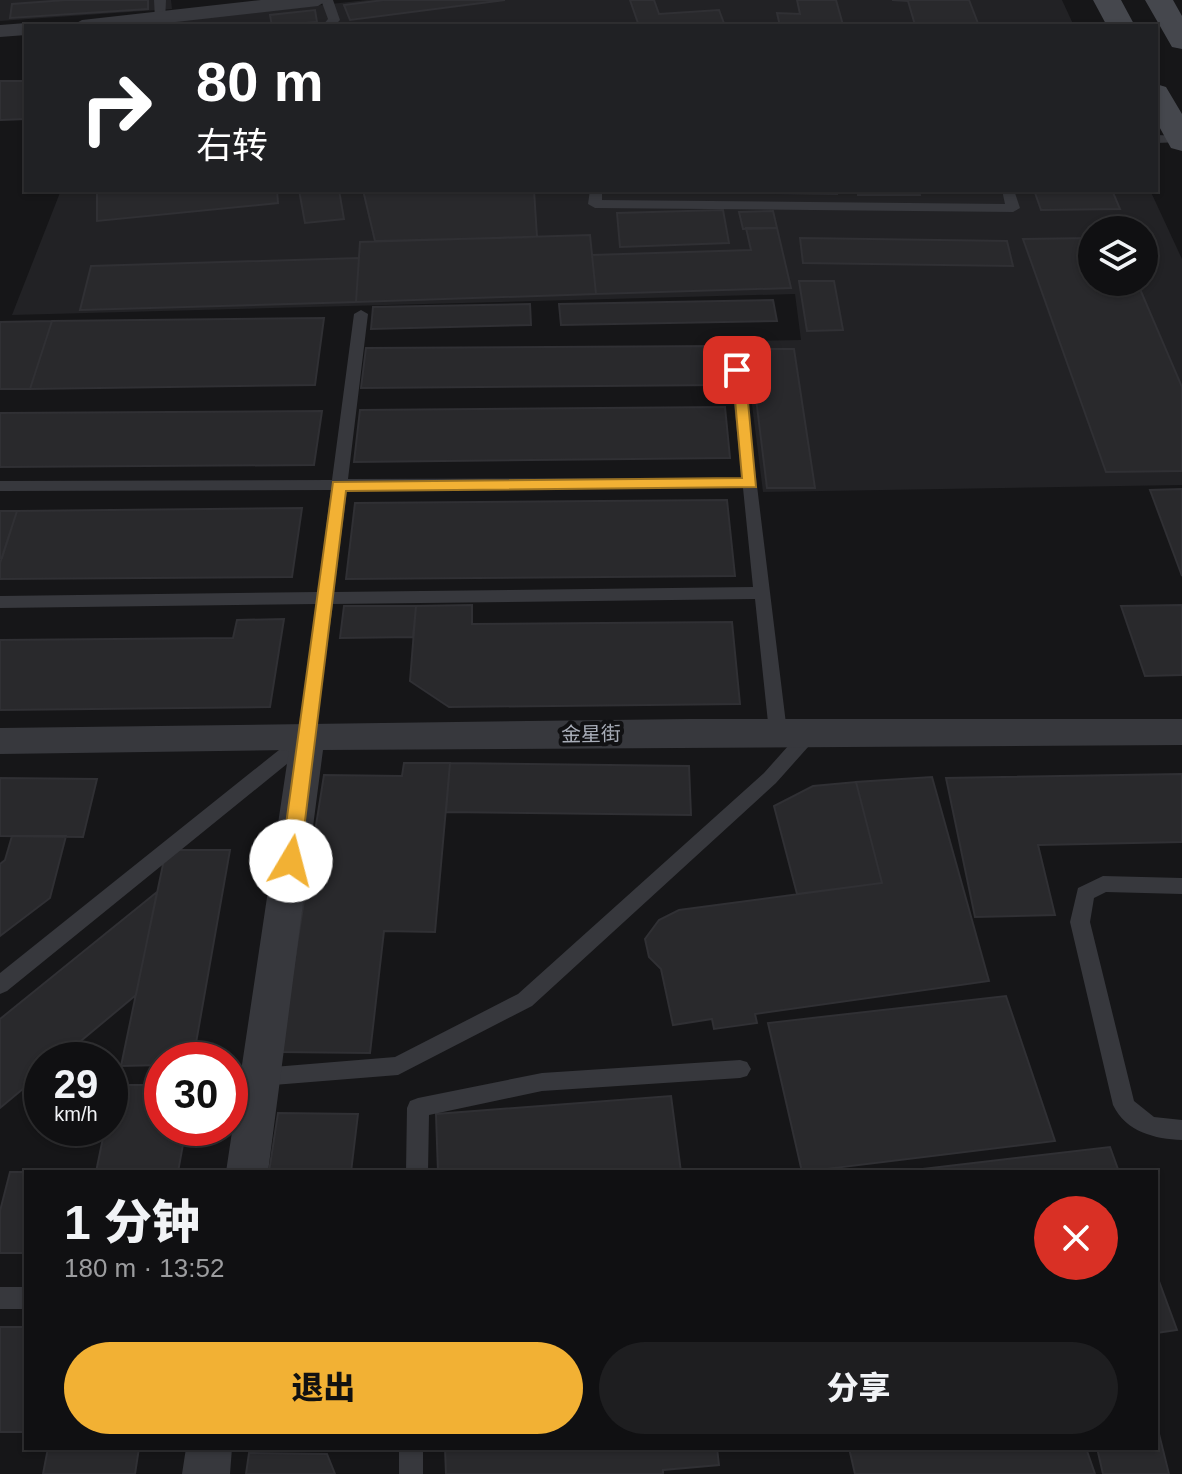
<!DOCTYPE html>
<html lang="zh">
<head>
<meta charset="utf-8">
<style>
  :root { --surface:#101012; --page:#1e1e20; --text:#f1f3f6; --muted:#9c9d9f; --line:#303032; --accent:#f2b134 }
  body { margin:0; font-family:Arial,"Noto Sans SC",sans-serif; background:var(--page); color:var(--text); height:100vh; display:flex; flex-direction:column; font-size:30px; white-space:nowrap }
  * { box-sizing:border-box; margin:0 }
  p { font-size:26px; color:var(--muted) }
  .icon { flex:none; width:44px; height:44px; fill:none; stroke:currentColor; stroke-width:2; stroke-linecap:round; stroke-linejoin:round }
  .map { position:relative; flex:1; overflow:hidden }
  .side { position:absolute; left:24px; top:1170px; width:1134px; height:280px; display:flex; flex-direction:column; background:var(--surface); border-radius:0px; box-shadow:0 2px 6px #0004,0 0 0 2px var(--line) }
  .side>* { flex:none }
  .banner { position:absolute; left:24px; top:24px; width:1134px; height:168px; border-radius:0px; box-shadow:0 2px 6px #0004,0 0 0 2px var(--line); background:#202124; color:#fff; overflow:hidden }
  .buttons { position:absolute; left:1078px; top:216px; display:grid; gap:16px }
  .buttons a { display:grid; place-items:center; width:80px; height:80px; border-radius:50%; background:var(--surface); box-shadow:0 2px 6px #0004,0 0 0 2px var(--line); font-size:40px }
  .speed { position:absolute; left:24px; top:1042px; display:flex; gap:16px; font-size:40px; font-weight:700; text-align:center }
  .speed>* { display:grid; place-content:center; width:104px; height:104px; border-radius:50%; background:var(--surface); box-shadow:0 2px 6px #0004,0 0 0 2px var(--line); line-height:1 }
  .speed small { font-size:20px; font-weight:400 }
  .speed .limit { border:12px solid #d22; background:#fff; color:#111 }
  .pin { position:absolute; display:grid; place-items:center; width:68px; height:68px; color:#fff; margin:-34px; border-radius:16px; box-shadow:0 4px 12px #0006 }
  .me { position:absolute; width:88px; margin:-44px; rotate:8deg; stroke-linejoin:round; filter:drop-shadow(0 0 6px #0008) }
  .turn { display:flex; align-items:center; gap:28px; height:168px; padding:0 40px; font-size:36px }
  .turn .icon { width:104px; height:104px; stroke-width:2.5 }
  .turn b { display:block; font-size:56px; line-height:68px }
  .round { display:grid; place-items:center; flex:none; width:84px; height:84px; border-radius:42px; background:var(--page) }
  .head { display:flex; align-items:center; justify-content:space-between; height:136px; padding:0 40px }
  h1 { font-size:48px; font-weight:800; line-height:60px }
  .action { display:flex; gap:16px; margin-top:auto; padding:16px 40px }
  .action a { flex:1; height:92px; border-radius:48px; background:var(--accent); color:#111; font-size:32px; font-weight:800; line-height:92px; text-align:center }
  .action a+a { background:var(--page); color:var(--text) }
  .map>svg:first-child { display:block }
  .built { fill:#222225; fill-rule:evenodd }
  .building { fill:#29292c; stroke:#303034; stroke-width:2 }
  .lines { fill:none; stroke-linecap:round; stroke-linejoin:round }
  .service { fill:#37383d; fill-rule:evenodd }
  .minor { fill:#37383d; fill-rule:evenodd }
  .secondary { fill:#45474d; fill-rule:evenodd }
  .route { fill:#f2b134; stroke:#9d7322; stroke-width:2 }
  .labels { text-anchor:middle; dominant-baseline:central; stroke-width:8; stroke-linejoin:round; paint-order:stroke }
  .street-label { font-size:20px; fill:#a8adb8; stroke:#111113 }
</style>
</head>
<body>
<div class="map">
<svg width="1182" height="1474" viewBox="0 0 1182 1474">
  <rect width="100%" height="100%" fill="#161618"/>
  <!-- built -->
  <path class="built" d="M0,0h171l1,9 -172,12z
    M367,0h695l12,26h-942z
    M61,190h1089l32,69v226l-419,7 -19,-151 57,-1 -6,-46 -783,21zM1092,230h52v52h-52z"/>
  <!-- building -->
  <path class="building" d="M66,0h82v9l-138,9 2,-14z
    M384,0h121l-155,20 -6,-15z
    M630,0h24l5,14 60,-4 6,16h-86z
    M797,0h39l7,25h72l-7,-24 -16,-1h77l10,26h-199l-3,-13 23,1z
    M315,10l2,12 -11,1 1,3h-35l-2,-11z
    M0,81h26v38l-26,1z
    M97,190h180l1,13 -181,18z
    M97,190h180l1,13 -181,18z
    M299,190h40l5,29 -39,4z
    M363,190h171l3,47 -162,4z
    M689,190h60v3l-60,-1z
    M774,190h63v4l-63,-1z
    M858,190h61l1,5h-62z
    M1034,190h78l8,19 -79,1z
    M723,210l6,33 -109,4 -3,-34z
    M773,211l4,17 -34,1 -4,-17z
    M746,228h31l14,60 -195,6 -4,-39 159,-5z
    M590,235l6,59 -240,8 4,-60z
    M800,238l207,3 6,25 -210,-3z
    M1092,238v44h45l45,105v84l-76,1 -83,-233z
    M359,258l-3,44 -276,8 11,-44z
    M799,281h35l9,49 -36,1z
    M773,300l4,21 -216,4 -2,-21z
    M530,304l1,21 -160,4 2,-22z
    M324,318l-9,67 -285,4 22,-68z
    M52,321l-22,68h-30v-67z
    M717,346l4,39 -360,3 5,-40z
    M750,349h44l21,139h-48z
    M725,407l5,51 -376,4 6,-52z
    M322,411l-8,54 -314,2v-54z
    M1182,489v87l-32,-86z
    M727,500l8,76 -389,3 9,-76z
    M302,508l-10,69 -292,2v-16l17,-52z
    M0,511h17l-15,47h-2z
    M472,605v19l260,-2 8,82 -291,3 -39,-26 6,-75z
    M1182,605v70l-37,1 -24,-70z
    M344,606h72l-3,31 -73,1z
    M284,619l-14,88 -270,3v-70l233,-2 4,-18z
    M404,763h46l-15,169 -51,-1 -14,122 -90,-1 44,-277 78,1z
    M450,763l239,3 2,49 -245,-3z
    M1182,774v68l-144,3 17,70 -80,2 -29,-139z
    M932,777l57,204 -234,33 2,9 -43,6 -2,-10 -39,6 -12,-56 -12,-12 -4,-18 14,-19 20,-10 203,-27 -26,-101z
    M0,778l97,1 -14,58 -83,-1z
    M856,782l26,101 -85,11 -23,-88 39,-20z
    M12,836h54l-16,62 -50,38v-72l5,-4z
    M166,850h64l-37,210h-31v5l-41,1z
    M157,892l-21,103 -78,65h-16v13l-42,35v-89z
    M1006,996l49,145 -253,31 -34,-149z
    M114,1085h48v43h24l-8,44h-82l9,-44h5z
    M671,1096l10,76h-243l-2,-58z
    M278,1113l80,1 -7,58h-82z
    M1110,1147l9,25h-222z
    M10,1172h16v81h-26v-42z
    M1156,1273l21,57 -21,3z
    M0,1327h26v105h-26z
    M1156,1422l13,52h-66l-6,-26h59z
    M48,1448h91l-4,26h-92z
    M445,1448h272l2,17 -56,5v4h-217z
    M849,1448h237l9,26h-240z
    M249,1453l78,1 8,20h-89z"/>
  <g class="lines">
    <!-- service -->
    <path class="service" d="M154,0h12l-1,21 -10,-2z
      M321,0h12l7,20 -6,6h-12l6,-7z
      M1156,135l26,1v6l-26,1z
      M590,190h12v10l403,4 -3,-14h12l6,18 -7,4 -418,-4 -7,-4z
      M361,310l7,4 -20,165 394,-1 -15,-137 7,-4 5,1 48,394 -9,7 -9,-7 -14,-133 -422,5 -19,138 -307,249 -7,3v-21l299,-239 17,-130 -316,4v-12l318,-4 13,-102 -331,1v-10l332,-1 22,-166zM743,488l10,99 -419,5 13,-102z
      M811,725l9,7 -3,5 -41,46 -244,223 -134,69 -137,11 -7,-2 -4,-7 4,-7 7,-2 134,-11 123,-63 246,-221 41,-46z
      M1103,876l79,2v16l-76,-2 -12,6 -4,24 44,179 20,16 28,3v20c-27,-1 -56,-8 -69,-35l-43,-183 8,-34z
      M740,1060l7,2 4,7 -4,7 -7,2 -198,13 -113,24 -1,57h-22l1,-64 3,-7 8,-3 124,-25z
      M0,1287h26v22h-26z
      M399,1448h24v26h-24z"/>
    <!-- minor -->
    <path class="minor" d="M261,0h67l-10,6 -178,20h-69l11,-6z
      M26,23l9,3h-9v9l-26,2v-12z
      M688,719h494v26l-859,5 -55,422h-42l63,-422 -289,4v-26z
      M186,1448h46l-2,26h-48z"/>
    <!-- secondary -->
    <path class="secondary" d="M1093,0h28l14,26h-28z
      M1145,0h28l9,16v33l-10,-2z
      M1156,84l10,3 16,27v37l-11,-3 -15,-27z"/>
  </g>
  <!-- route -->
  <path class="route" d="M732,366l13,4 11,117 -410,4 -46,370 -9,7 -7,-2 -3,-5 52,-379 409,-4z"/>
  <g class="labels">
    <!-- street labels -->
    <g class="street-label">
      <text transform="translate(591 734) rotate(-1)">金星街</text>
    </g>
  </g>
</svg>
<div class="buttons">
<a><svg class="icon" aria-label="layers" viewBox="0 0 24 24"><path d="M12 4l9 5-9 5-9-5zM3 14l9 5 9-5"/></svg></a>
</div>
<div class="speed"><div>29<small>km/h</small></div><div class="limit">30</div></div>
<div class="pin" style="left:737px;top:370px;background:#d93025"><svg class="icon" aria-label="arrive" viewBox="0 0 24 24"><path d="M6 21V4h12l-3 4 3 4H6"/></svg></div>
<svg class="me" style="left:291px;top:861px" viewBox="-20 -20 40 40"><circle r="19" fill="#fff"/><path d="M0-13L10 11 0 6-10 11z" fill="#f2b134"/></svg>
<div class="banner">
<div class="turn"><svg class="icon" aria-label="right" viewBox="0 0 24 24"><path d="M7 20v-9h11M14 6l5 5-5 5"/></svg><div><b>80 m</b>右转</div></div>
</div>
<section class="side">
<div class="head"><div><h1>1 分钟</h1><p>180 m · 13:52</p></div><a class="round" style="background:#d93025;color:#fff"><svg class="icon" aria-label="close" viewBox="0 0 24 24"><path d="M6 6l12 12M18 6L6 18"/></svg></a></div>
<div class="action"><a>退出</a><a>分享</a></div>
</section>
</div>
</body>
</html>
